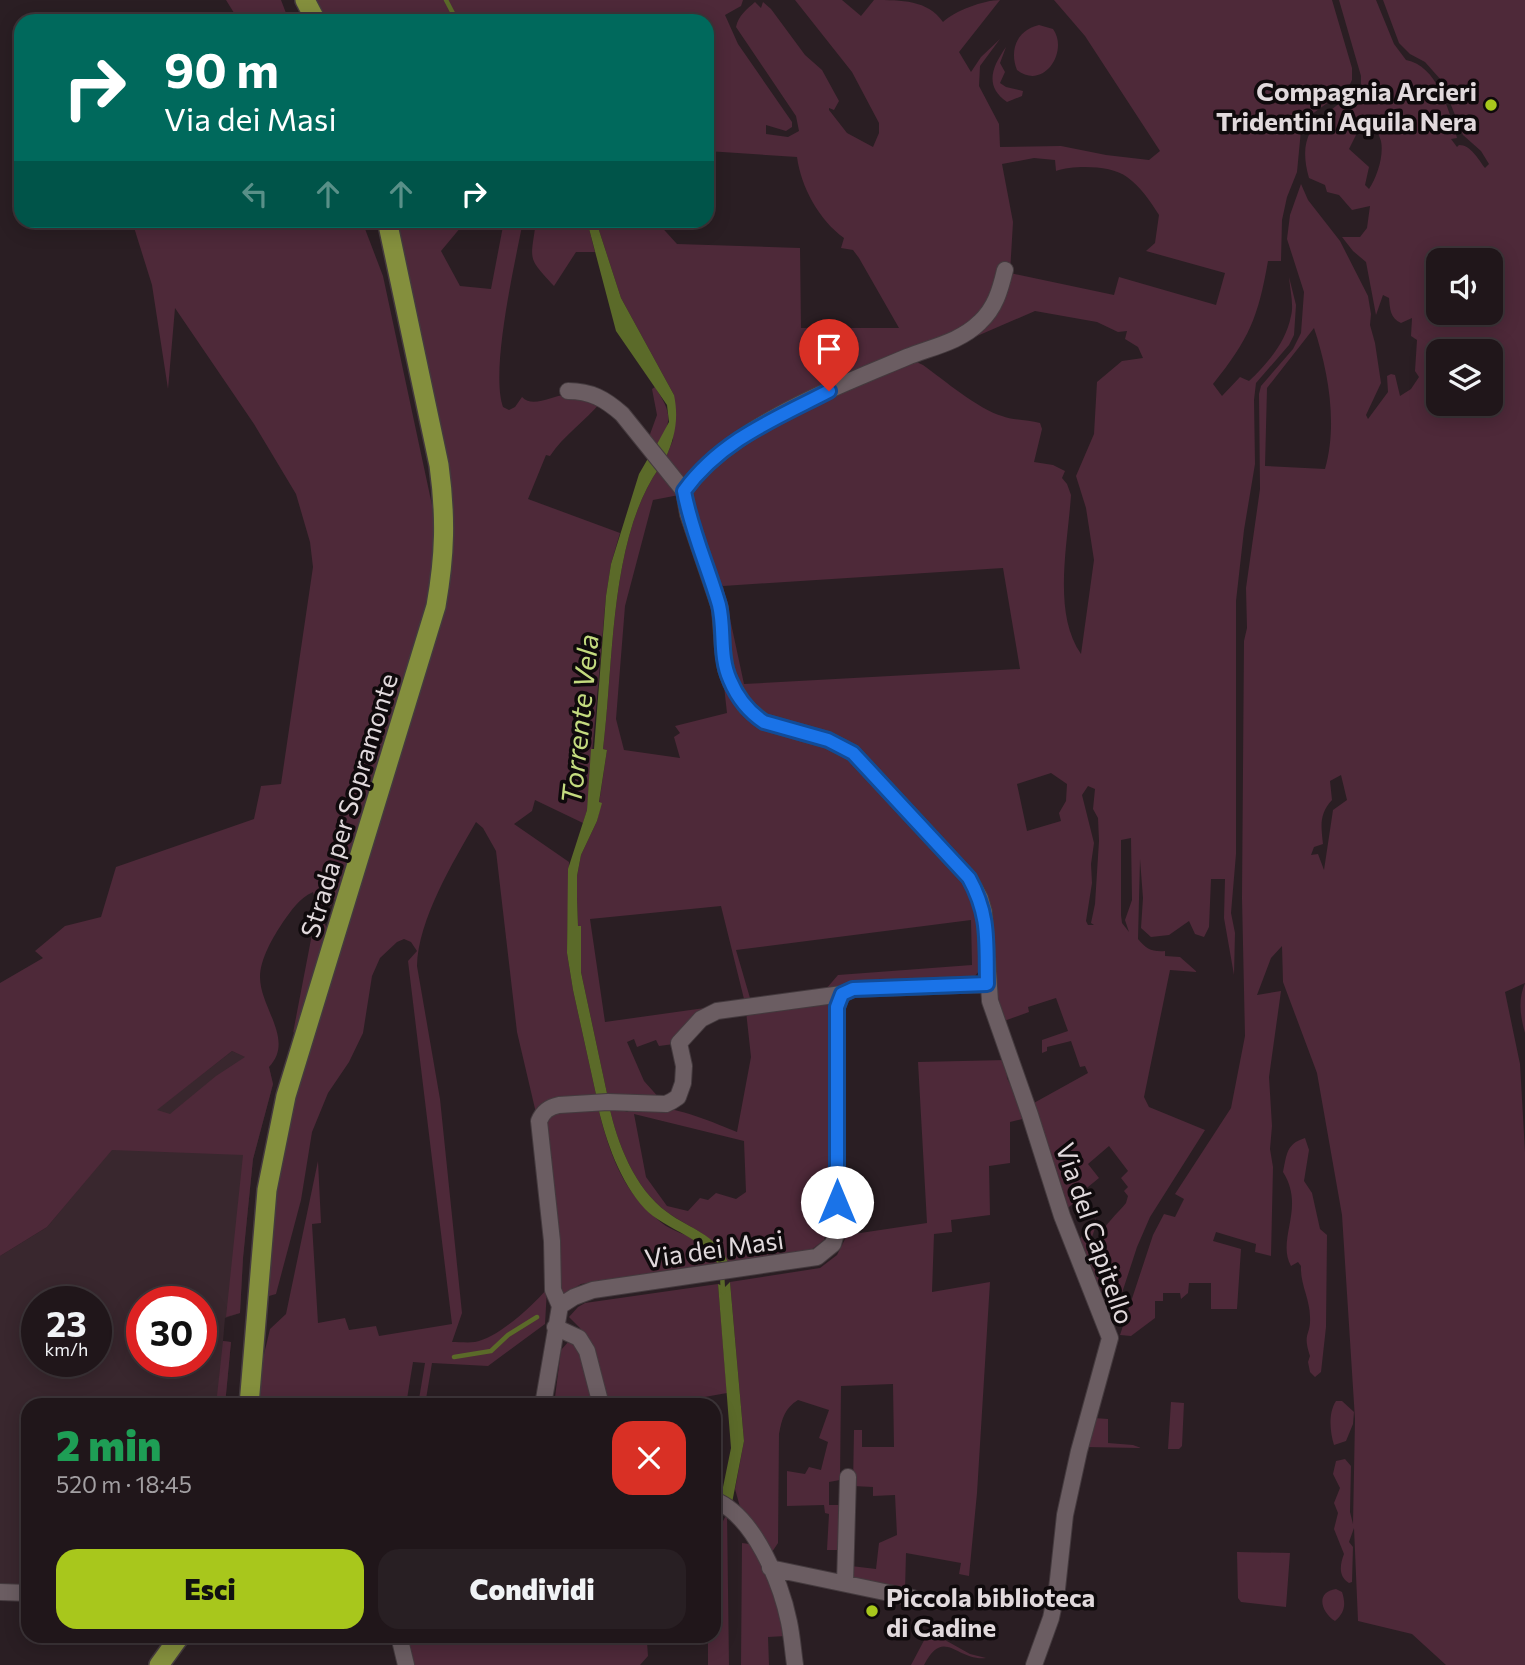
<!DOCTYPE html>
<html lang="it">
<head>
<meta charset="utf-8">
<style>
  :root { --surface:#20161a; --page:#281f23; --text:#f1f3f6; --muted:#a29fa2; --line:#3d3539; --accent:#a8c71c }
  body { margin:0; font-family:Commissioner,sans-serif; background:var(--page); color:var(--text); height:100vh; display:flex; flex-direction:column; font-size:26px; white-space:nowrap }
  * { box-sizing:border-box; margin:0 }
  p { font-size:23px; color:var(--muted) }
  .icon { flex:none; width:38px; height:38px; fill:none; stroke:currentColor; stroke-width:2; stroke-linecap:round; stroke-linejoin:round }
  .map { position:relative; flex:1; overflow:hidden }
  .panel { position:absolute; left:21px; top:1398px; width:700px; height:245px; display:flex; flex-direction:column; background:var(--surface); border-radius:21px; box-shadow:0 4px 18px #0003,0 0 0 2px var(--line) }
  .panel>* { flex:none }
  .guide { position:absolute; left:14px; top:14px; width:700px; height:214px; border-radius:21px; box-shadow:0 4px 18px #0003,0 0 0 2px var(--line); background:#00695c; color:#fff; overflow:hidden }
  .controls { position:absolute; left:1426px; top:248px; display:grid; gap:14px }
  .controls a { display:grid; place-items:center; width:77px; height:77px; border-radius:14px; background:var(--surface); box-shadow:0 4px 18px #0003,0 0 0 2px var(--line); font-size:35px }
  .speed { position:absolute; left:21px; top:1286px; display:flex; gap:14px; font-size:35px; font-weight:700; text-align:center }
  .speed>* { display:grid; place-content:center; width:91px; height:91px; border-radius:50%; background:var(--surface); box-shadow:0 4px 18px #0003,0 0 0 2px var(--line); line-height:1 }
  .speed small { font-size:18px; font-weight:400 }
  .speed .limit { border:10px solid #d22; background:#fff; color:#111 }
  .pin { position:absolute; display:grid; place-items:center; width:60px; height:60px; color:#fff; margin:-72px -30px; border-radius:50% 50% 50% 0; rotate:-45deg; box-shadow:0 0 7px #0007 }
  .pin .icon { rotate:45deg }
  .me { position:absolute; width:77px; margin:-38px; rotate:0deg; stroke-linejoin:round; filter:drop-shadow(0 0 5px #0008) }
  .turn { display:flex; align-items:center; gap:24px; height:147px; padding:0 35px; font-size:32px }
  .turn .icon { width:91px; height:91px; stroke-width:2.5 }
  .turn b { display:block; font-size:49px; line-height:60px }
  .lanes { display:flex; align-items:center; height:66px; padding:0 35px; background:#0003; justify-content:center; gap:35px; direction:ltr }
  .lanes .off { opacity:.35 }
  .round { display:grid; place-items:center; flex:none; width:74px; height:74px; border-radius:21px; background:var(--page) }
  .summary { display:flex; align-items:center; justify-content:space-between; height:119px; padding:0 35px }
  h1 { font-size:42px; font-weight:800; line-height:52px; color:#1e9e55 }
  .cta { display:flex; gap:14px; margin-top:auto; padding:14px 35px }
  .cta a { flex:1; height:80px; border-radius:21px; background:var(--accent); color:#111; font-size:28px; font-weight:800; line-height:80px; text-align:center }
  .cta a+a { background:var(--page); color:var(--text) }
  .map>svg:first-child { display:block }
  .built { fill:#39272e; fill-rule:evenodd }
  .green { fill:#4e2939; fill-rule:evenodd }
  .water { fill:#5b6a29 }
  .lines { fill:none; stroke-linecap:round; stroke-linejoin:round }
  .stream { stroke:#5b6a29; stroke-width:4.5 }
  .minor-casing { stroke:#443a3e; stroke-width:18 }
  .major-casing { stroke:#443a3e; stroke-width:22 }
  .minor { stroke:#6b5d62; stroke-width:16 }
  .major { stroke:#848f3d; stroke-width:19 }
  .route-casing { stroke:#114b97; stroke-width:18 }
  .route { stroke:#1a73e8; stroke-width:12 }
  .poi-dot { fill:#a8c71c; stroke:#0f0a0c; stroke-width:2.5 }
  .labels { text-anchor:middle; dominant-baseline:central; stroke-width:7; stroke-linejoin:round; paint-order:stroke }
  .poi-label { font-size:26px; font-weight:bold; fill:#e1d9dc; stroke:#0f0a0c; text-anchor:end }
  .street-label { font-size:26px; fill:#e1d9dc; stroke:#0f0a0c }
  .water-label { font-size:28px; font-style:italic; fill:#c4db7f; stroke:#0f0a0c }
</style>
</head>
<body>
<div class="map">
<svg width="1525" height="1665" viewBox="0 0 1525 1665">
  <rect width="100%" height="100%" fill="#2a1e23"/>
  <!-- built -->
  <path class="built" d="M232,1051l37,16 4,17 -20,75 -10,99 -3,55 -15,5 -2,23 8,1 -6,63h-197v183h-28v-332l47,-29 65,-78 44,-39zM37,1302h59v60h-59zM142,1302h59v60h-59z"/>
  <!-- green -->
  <path class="green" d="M226,0h55l8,21h-50z
    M315,0h428l-2,6 -16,9 13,29 54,78v5l-6,4 -20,-6v9l22,3 11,-6 -3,-15 -60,-89c2,-11 11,-18 19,-25l6,6 2,-6 8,7 34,46 17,15 17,31 -5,9 -5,-2v2l18,23 26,14 6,-14v-10l-27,-51 -57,-72h47l19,16 13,-16c27,0 54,0 69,22 11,-11 41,-22 57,-22l-41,52 12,20 10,-15 19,-18 -20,27 -1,20 20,38 1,23 61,-1 45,9 43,5 11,-9 -75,-115 -31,-36h278l20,68v12l-4,8 -40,29 -7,13 -4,42 -10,25 -5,23 -1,41h-13c-10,57 -19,78 -55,123l9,12 18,-19 9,4c19,-18 37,-39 42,-65 3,-11 -1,-27 -2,-39l7,28 -2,30 -5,10 -33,38 -2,17 1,64 -11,66 -8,71v253l-5,59 4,20 -1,42 -10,-57 1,-39h-14l-2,48 -5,10 -9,-3 -6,-13 -20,14 -18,2 -10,-9 2,-30 -3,-39 -2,80c8,10 14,13 27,12v5l15,1 17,15 -27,-2 -26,127 5,10 56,23 -55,87 -13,30 -15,46c-15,-8 -29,-37 -24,-54 5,-13 20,-26 28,-36l2,-7 -4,-5 4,-4 -7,-9 7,-7 -19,-25 -21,18 11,14 -22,18 2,3 -14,11 -33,-106 56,-31 -3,-7 -5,1 -9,-26 -24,6v4l-5,2v-13l26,-9 -12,-33 -28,9 1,5 -25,9 -9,-29 -5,-80 -124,-154 -98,-41 -23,-18 -14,-30 -11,-76 3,-7 -8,-7 -25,-84 23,-34 83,-48 116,-53 11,5c21,15 55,44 79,51 10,4 26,4 38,7l2,6 -8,33 19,3 12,6 -3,7 5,6 4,11c-3,48 -19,118 10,159l13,-94 -8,-52 -10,-32 18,-42 3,-52 25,-21 21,-3 -5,-11 -13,-8 2,-8 -9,1 -21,-10 -62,-11 -104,45 46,-35 -186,85 -108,74 -18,-21 8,-19 1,-45 -53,-97 -25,-77h60l21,23 123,4 1,80h98l-40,-70 -6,-8 -12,-2 3,-10c-25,-18 -43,-51 -47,-81l-90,-6v-130h-381zM1034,158l21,2 1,11c18,-6 55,-6 71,6 14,10 23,24 32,38l-4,28 -9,8 79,22 -9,32 -97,-28 -5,18 -104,-22 3,-51 -11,-58zM1003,568l17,101 -276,15 -21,-98zM1051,773l16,11 -1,17 -7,12 2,8 -34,10 -10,-47zM1088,786l7,3 -2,20 5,9 1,23 -4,63 -4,19 3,2h-6l-2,-4 6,-38 -1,-19 3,-21 -12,-48zM1131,838l1,62 -7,20 4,12 -7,-9 -1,-8v-75z
    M1339,0h37l18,44 12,16c31,6 42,48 50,74l1,4 -6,1 6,8 2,-2c12,0 19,14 26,23l4,-4 -8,-13 -18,-16 -22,-55 -16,-18 -15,-8 -11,-11 -16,-43h142v1033c-5,-18 -7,-33 0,-50l-20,9 15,72 5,88v513h-79l-34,-31 -54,-13 -4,-93 -5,14 4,5 -1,35 -3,1c-11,-6 -9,-19 -5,-29l-10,-25 4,-16 -4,-10 6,-15 -7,-14 3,-13 9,-2 6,7 -1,46 3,12 2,-105 -13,-204 -25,-142 -34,-91 -1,-36 -11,12 -14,37 24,-4 -12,86 3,49 -2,23 3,18 -2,89 -16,-4 1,-8 -40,-12 -3,9 28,8 -4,60h-26v-26h-22l-1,10 -7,6 -1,-6h-17v8h-8v17l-24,18 -11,-1 33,-100 11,-21 11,3 9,-18 -9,-5 56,-86 14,-72 -3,-138 2,-257 3,-13 -1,-40 14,-99 -1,-95 2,-8 32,-37 8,-16 3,-41 -17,-53 3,-24 11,-31 7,16 32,41 28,55 3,18 -1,11 5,18 6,40 -15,32 2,4 20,-27 -1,-16 4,-2 4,1 5,21 11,-7 8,-12 -4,-6 2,-31 -6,-4 1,-18 -11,5c-11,-5 -11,-14 -12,-25l-6,-3 -7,20 -10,-53 -13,-11 -11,-14h18l7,-9 3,-22 -18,4 -13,-15 -12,-3 -2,-7 -16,-7c-16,-56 21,-61 52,-94v-8zM1377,120c-2,12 1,11 4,21 3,15 -4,36 -12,48l-4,-4 4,-18 -20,-18 10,-20h5zM1438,261h53v52h-53zM1314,328c14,42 24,96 11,141l-60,-3 2,-78zM1438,352h53v52h-53zM1341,775l6,25 -14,10 -9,60 -6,-16 -7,1 3,-8 9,-3c-2,-18 -4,-30 9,-44l-2,-19z
    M1039,25l14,4c16,22 -9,62 -36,41 -8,-20 0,-40 22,-45z
    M1006,47l-6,16 5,9 -5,11 6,4 17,4 -1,5 -15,6c-23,-16 -15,-35 -1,-55z
    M132,221h230l21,55 49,229 4,49 -8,53 -89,285 -8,14h-14l-4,-14c-15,7 -21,18 -30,30 -10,15 -23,37 -23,55 0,31 35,63 9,90l4,17 -20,75 -10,99 -3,55 -14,4 17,-162 -131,-5 -65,77 -47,29v-273l43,-25 -8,-7 30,-25 36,-9 15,-50 138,-48 7,-33 20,-2 32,-217 -3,-25 -14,-48 -42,-70 -79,-116 -7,81 -16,-104zM232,1051l13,6 -29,19 -46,38 -13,-4z
    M397,221h69l-25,30 19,35 31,3 13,-68h19c-8,42 -33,149 -20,186l6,3 6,-3 7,-10c11,12 30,-2 44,-2 12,0 24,5 35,7 -16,19 -38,34 -51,54l-4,-1 -18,44 92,34 -9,31 -5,32 -19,214 -4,13 -48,-23 -3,11 -18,13 55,38 -2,91 6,37 24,109 -61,14 -19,-81 -21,-181 -13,-23 -7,-6c-23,40 -58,98 -59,144l23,133 22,214 -10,29c7,0 16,1 23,0 23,-4 56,-35 72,-53l-2,35 -57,42 -56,-3 -7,42h-7l7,-42 -12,-1 -7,43h-148l3,-38 9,-38 16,-15 32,-153 3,62 -9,1 6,99 27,-5 4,12 27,-4 3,10 73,-12 -44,-363 9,-10 -6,-9 -7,-3 -7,3 -17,16 -8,18 -9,57 -14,29 -21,31 -16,39 -11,68 -25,94 -7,2 -2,-4 7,-95 22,-106 153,-526z
    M536,221h51l8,31h-19l-22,34c-28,-30 -23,-25 -18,-65z
    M655,387c16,25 19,34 1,59l-7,-9 8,-22 -5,-26z
    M659,468l20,27 -26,5 -28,106 -9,113 8,31 56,8 -6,-21 6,-4 -5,-7 52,-13 -3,-27 10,15 115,53 116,129 14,26 1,61 -5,6 -7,3 -115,2 -13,4 -6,7 -89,11 -24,-97 -131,13 15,103 121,-17 -52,39 -15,2 -3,-6 -19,7 -3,-8 -7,3 17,39 17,19 -53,-2 -27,-126v-45l-3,-1 -1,-28v-22l4,-21 16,-34 4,-18h-2l8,-53 -4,-1c11,-85 6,-209 56,-281zM971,920l1,45 -134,10 -12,14 -76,9 -14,-48z
    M323,921l5,9 -28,92 -7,11 20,-104 6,-7z
    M828,1002l3,141 -4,86 -3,11 -13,10 -83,12c-15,-29 -36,-32 -61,-50 -32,-23 -50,-69 -58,-107l18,7c28,-16 82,9 110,20l14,-75 -5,-46zM634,1114l110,27 2,51 -10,7 -20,-6 -8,7 -8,-2 -12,13 -21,-5 -21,-29z
    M1006,1060l1,18 20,40 -17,4v41l-21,3 1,49 -39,5 1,12 -18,2 -2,58 58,-10 -13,211 -8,83 -10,-2 2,-11 -55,-10 -1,37 -55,-12 1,-12 25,3 3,-26 18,-8 -2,-40 -22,1v-9l-20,-1 1,-56h8v17h32l-1,-63 -52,2 -1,94 -11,2v23h10l-1,45h-11l2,-36 -4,-1 -1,-8 -37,1v-35l18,3 4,-7 12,3 7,-28 -9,-4 10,-28 -31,-10c-13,8 -16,18 -19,34l-1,109 -6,9 -32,-45 -5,-18 9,-48 -14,-159 90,-14 17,-13 10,-20 80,-12 -9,-161z
    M598,1107c7,30 19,69 40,93 8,9 18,19 28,26 17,10 45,15 51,37l-136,21 -18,11 -2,-2 -15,-177 6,-4z
    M1305,1138l4,12 -5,31 8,12 8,36 7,6 -1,92 -5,45 -6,5 -5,-5 -2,-10 2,-6c-8,-24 1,-20 0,-39 0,-18 -10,-33 -9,-51l-3,-4 -7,4c-15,-27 15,-58 -8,-94 4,-18 3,-28 22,-34z
    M1096,1218c1,10 -5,18 -6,28 0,22 13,42 28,57l-11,-2 -2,11 -26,-72z
    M718,1284l9,109 -45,8v4h-78l-14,-60 -10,-17 -11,-11 9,-10 7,-4z
    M223,1341l8,1 -6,63h-9z
    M569,1341l10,7 17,57h-42l7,-55z
    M1336,1401h6l12,11 -1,12 -7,17 -12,4c-4,-13 -6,-32 2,-44z
    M1171,1402l13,1 -2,43 -3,3h-11z
    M1094,1418l14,1v24l25,2 8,3 -55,-1z
    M727,1513l2,152h-21v-29h6v-96z
    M742,1543l15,2 5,9 24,82 -18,1 1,28h-28z
    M1237,1552l53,1 -4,54 -45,-5 -3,-4z
    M1336,1589l6,3c4,12 3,21 -7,29 -14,-9 -20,-29 1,-32z
    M929,1631l41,23 16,4c-30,3 -42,-32 -62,7h-13z
    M404,1636h203l2,2 4,-2h31l3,6 1,14 -8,9h-229z"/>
  <!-- water -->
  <path class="water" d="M587,221h9l25,77 53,97c5,23 1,43 -9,64l-9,-13 13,-24 -2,-17 -51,-74z
    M650,455l9,13c-50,72 -45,196 -56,281l4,1 -8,52 3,1 -5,18 -16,34 -4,21v22l1,28h3v46l27,126 -11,1 -24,-109 -6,-37 1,-84 19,-59 4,-61h3l12,-153 5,-32 28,-90z
    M609,1105c8,38 26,84 58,107 24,18 48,21 61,50l-11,1c-6,-21 -54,-35 -72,-54 -25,-27 -39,-68 -47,-102z
    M730,1282l14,159 -12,62 -11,-6 10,-49 -13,-164 7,3z"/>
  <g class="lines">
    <!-- stream -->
    <path class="stream" d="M446,0l11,21
      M722,1273l1,19
      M454,1357l37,-6 17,-16 29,-18"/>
    <!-- minor casing -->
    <g class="minor-casing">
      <path id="minor" d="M1005,270c-5,21 -10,38 -25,52 -20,20 -48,25 -73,35 -73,31 -176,69 -223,134l4,23 32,94 3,41 3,20 5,14 15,24 18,15 64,18 25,13 116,125 11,20 4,14 6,89 40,114 32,101 48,122 -31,113 -14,64 -8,74 -6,29 -17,47
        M568,391c23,0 37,8 54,23l62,77
        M560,1306l-7,-16 -1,-49 -13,-120c4,-10 10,-14 20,-16l49,-3 58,2 6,-3 6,-4 5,-14 1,-17 -5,-23 22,-24 16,-8 125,-17
        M555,1327l24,11 8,13 14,54
        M543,1405l17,-99 14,-9 19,-7 224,-33 16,-13 4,-14v-223l5,-13 11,-5 134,-5
        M714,1500c40,15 67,83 75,122 3,14 4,29 6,43
        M770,1568l143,30
        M845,1583l3,-106
        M0,1592l28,1
        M399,1636l7,29"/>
    </g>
    <!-- major casing -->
    <g class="major-casing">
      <path id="major" d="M305,0l11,21
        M249,1405l18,-215 19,-94 150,-490c9,-51 10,-89 3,-141l-52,-245
        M159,1665l21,-29"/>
    </g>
    <!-- minor -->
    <use href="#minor" class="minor"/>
    <!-- major -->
    <use href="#major" class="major"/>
  </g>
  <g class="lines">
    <!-- route casing -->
    <g class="route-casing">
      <path id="route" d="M829,391c-54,28 -108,49 -145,100 7,39 24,76 35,114 6,25 0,51 11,75 7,17 19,32 34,42l64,18 25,13 116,125c21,38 17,64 18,106l-134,5 -11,5 -5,13v195"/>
    </g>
    <!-- route -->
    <use href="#route" class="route"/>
  </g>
  <!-- markers -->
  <g class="poi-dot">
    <circle cx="1491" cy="105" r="7"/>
    <circle cx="872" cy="1611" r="7"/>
  </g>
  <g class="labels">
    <!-- poi labels -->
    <g class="poi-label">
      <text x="1477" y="90">Compagnia Arcieri<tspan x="1477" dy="30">Tridentini Aquila Nera</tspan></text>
      <text x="886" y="1596" text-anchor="start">Piccola biblioteca<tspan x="886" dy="30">di Cadine</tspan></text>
    </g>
    <!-- street labels -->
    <g class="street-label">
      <text transform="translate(348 805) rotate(-73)">Strada per Sopramonte</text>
      <text transform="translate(1096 1233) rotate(71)">Via del Capitello</text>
      <text transform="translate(714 1248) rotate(-8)">Via dei Masi</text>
    </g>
    <!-- water labels -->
    <g class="water-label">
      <text transform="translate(579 719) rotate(-84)">Torrente Vela</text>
    </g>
  </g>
</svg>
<div class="controls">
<a><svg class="icon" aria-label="sound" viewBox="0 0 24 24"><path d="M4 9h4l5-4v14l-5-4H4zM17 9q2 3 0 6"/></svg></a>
<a><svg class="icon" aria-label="layers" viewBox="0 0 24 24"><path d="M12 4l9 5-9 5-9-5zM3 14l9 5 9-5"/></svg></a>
</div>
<div class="speed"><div>23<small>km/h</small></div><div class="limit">30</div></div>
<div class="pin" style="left:829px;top:391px;background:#d93025"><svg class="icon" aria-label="arrive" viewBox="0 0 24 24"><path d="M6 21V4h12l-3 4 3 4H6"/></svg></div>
<svg class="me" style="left:837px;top:1202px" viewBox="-20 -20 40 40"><circle r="19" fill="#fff"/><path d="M0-13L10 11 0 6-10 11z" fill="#1a73e8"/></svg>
<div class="guide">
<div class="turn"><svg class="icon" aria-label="right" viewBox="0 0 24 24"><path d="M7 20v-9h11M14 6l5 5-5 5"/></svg><div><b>90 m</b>Via dei Masi</div></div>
<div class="lanes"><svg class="icon off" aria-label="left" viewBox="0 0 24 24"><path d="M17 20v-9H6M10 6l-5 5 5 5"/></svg><svg class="icon off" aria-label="ahead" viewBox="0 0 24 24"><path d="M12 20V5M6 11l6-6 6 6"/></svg><svg class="icon off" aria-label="ahead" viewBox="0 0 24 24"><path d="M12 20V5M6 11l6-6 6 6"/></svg><svg class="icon" aria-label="right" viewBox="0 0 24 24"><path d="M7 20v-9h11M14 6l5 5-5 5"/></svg></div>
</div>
<section class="panel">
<div class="summary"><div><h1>2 min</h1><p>520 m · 18:45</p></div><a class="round" style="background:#d93025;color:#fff"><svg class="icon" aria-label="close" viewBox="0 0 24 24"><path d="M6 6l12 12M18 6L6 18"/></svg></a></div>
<div class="cta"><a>Esci</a><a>Condividi</a></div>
</section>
</div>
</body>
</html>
